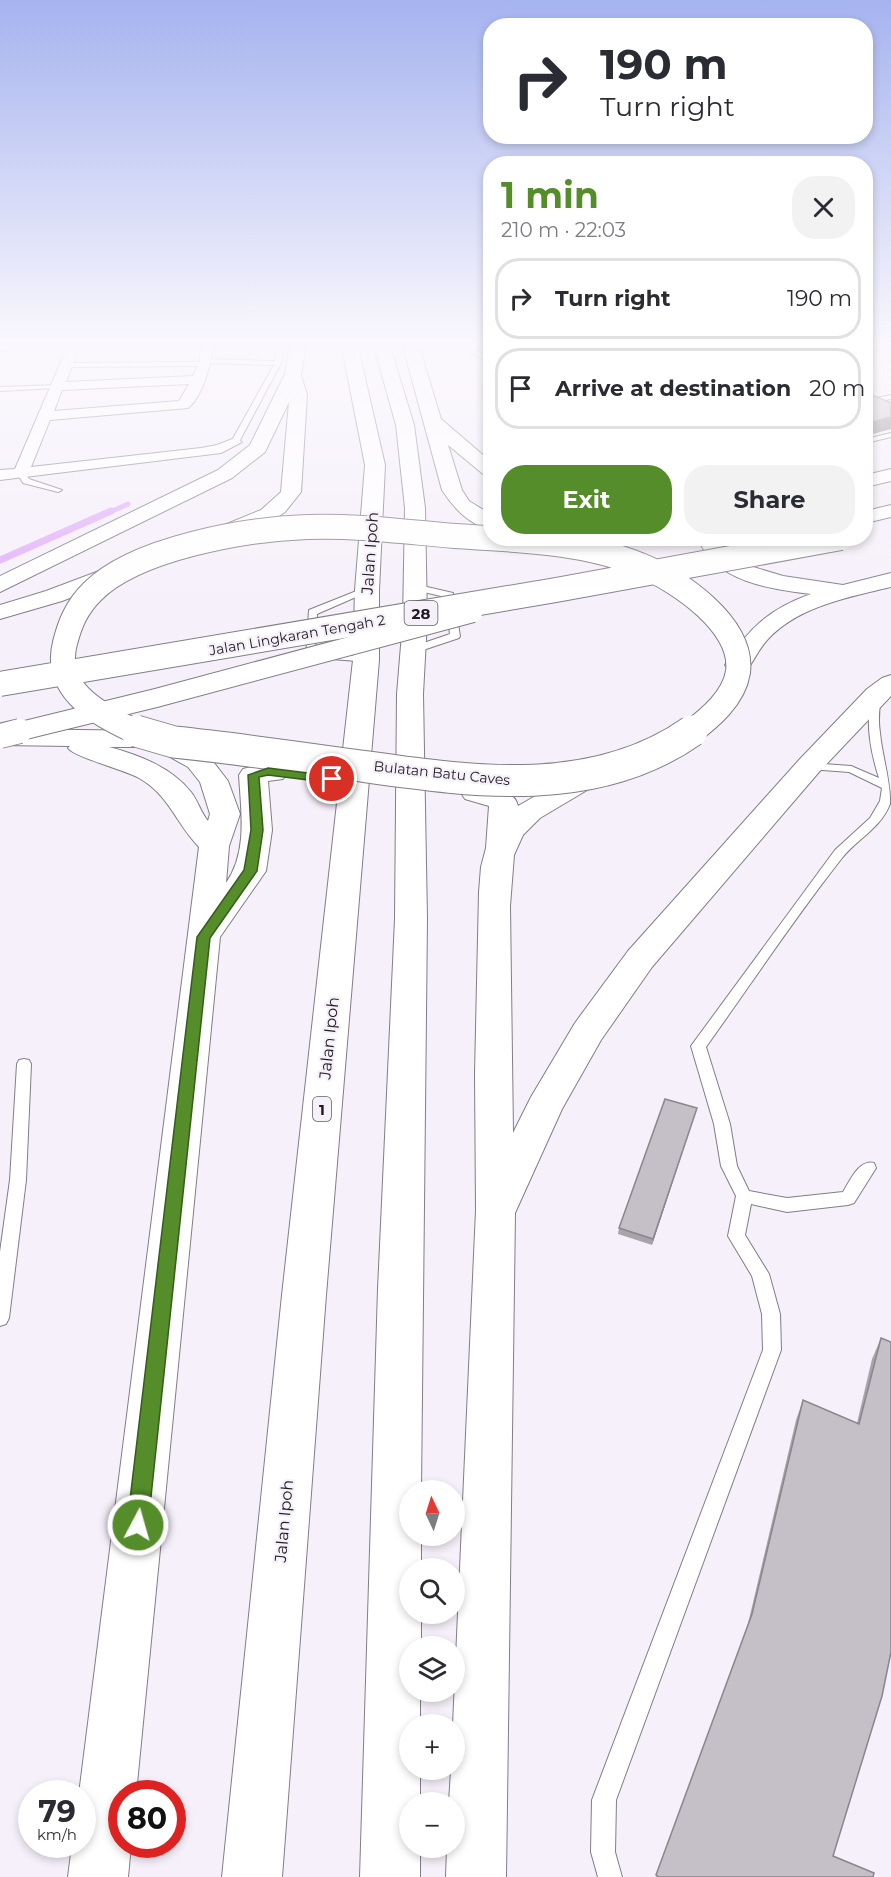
<!DOCTYPE html>
<html lang="en">
<head>
<meta charset="utf-8">
<style>
  :root { --surface:#fff; --page:#f2f2f3; --text:#2b2b33; --muted:#7c7c81; --line:#e1e1e2; --accent:#548d29 }
  body { margin:0; font-family:Montserrat,sans-serif; background:var(--page); color:var(--text); height:100vh; display:flex; flex-direction:column; font-size:22px; white-space:nowrap }
  * { box-sizing:border-box; margin:0 }
  p { font-size:20px; color:var(--muted) }
  .icon { flex:none; width:33px; height:33px; fill:none; stroke:currentColor; stroke-width:2; stroke-linecap:round; stroke-linejoin:round }
  .map { position:relative; flex:1; overflow:hidden }
  .panel { position:absolute; left:483px; top:156px; width:390px; height:390px; display:flex; flex-direction:column; background:var(--surface); border-radius:24px; box-shadow:0 3px 9px #0003 }
  .panel>* { flex:none }
  .hud { position:absolute; left:483px; top:18px; width:390px; height:126px; border-radius:24px; box-shadow:0 3px 9px #0003; background:#fff; color:var(--text); overflow:hidden }
  .needle { width:39px; rotate:356deg }
  .fabs { position:absolute; left:399px; top:1480px; display:grid; gap:12px }
  .fabs a { display:grid; place-items:center; width:66px; height:66px; border-radius:50%; background:var(--surface); box-shadow:0 3px 9px #0003; font-size:30px }
  .speed { position:absolute; left:18px; top:1780px; display:flex; gap:12px; font-size:30px; font-weight:700; text-align:center }
  .speed>* { display:grid; place-content:center; width:78px; height:78px; border-radius:50%; background:var(--surface); box-shadow:0 3px 9px #0003; line-height:1 }
  .speed small { font-size:15px; font-weight:400 }
  .speed .limit { border:9px solid #d22; background:#fff; color:#111 }
  .pin { position:absolute; display:grid; place-items:center; width:51px; height:51px; color:#fff; margin:-26px; border:3px solid #fff; border-radius:50%; box-shadow:0 2px 6px #0007 }
  .me { position:absolute; width:66px; margin:-33px; rotate:6deg; stroke-linejoin:round; filter:drop-shadow(0 0 4px #0008) }
  .turn { display:flex; align-items:center; gap:21px; height:126px; padding:0 18px; font-size:27px }
  .turn .icon { width:78px; height:78px; stroke-width:2.5 }
  .turn b { display:block; font-size:42px; line-height:51px }
  .round { display:grid; place-items:center; flex:none; width:63px; height:63px; border-radius:24px; background:var(--page) }
  .overview { display:flex; align-items:center; justify-content:space-between; height:102px; padding:0 18px }
  h1 { font-size:36px; font-weight:700; line-height:45px; color:var(--accent) }
  .primary-button { display:flex; gap:12px; margin-top:auto; padding:12px 18px }
  .primary-button a { flex:1; height:69px; border-radius:24px; background:var(--accent); color:#fff; font-size:24px; font-weight:700; line-height:69px; text-align:center }
  .primary-button a+a { background:var(--page); color:var(--text) }
  ul { padding:0; list-style:none }
  li { display:flex; align-items:center; gap:18px; height:81px; margin:0 12px 9px; padding:0 6px; border:3px solid var(--line); border-radius:24px }
  li div { flex:1 }
  li b { display:block; font-size:22px }
  li em { font-style:normal }
  .map>svg:first-child { display:block }
  .built { fill:#efe4f5 }
  .lines { fill:none; stroke-linecap:round; stroke-linejoin:round }
  .stream-far1 { stroke:#e2b1fa; stroke-width:5 }
  .stream { stroke:#e2b1fa; stroke-width:7 }
  .lane-casing { stroke:#837d86; stroke-width:2 }
  .street-casing { stroke:#837d86; stroke-width:2 }
  .highway-casing { stroke:#837d86; stroke-width:2 }
  .lane { fill:#fff; fill-rule:evenodd }
  .street { fill:#fff; fill-rule:evenodd }
  .highway { fill:#fff; fill-rule:evenodd }
  .street-bridge-far1-casing { stroke:#837d86; stroke-width:20; stroke-linecap:butt }
  .street-bridge-casing { stroke:#837d86; stroke-width:26; stroke-linecap:butt }
  .highway-bridge-far1-casing { stroke:#837d86; stroke-width:26; stroke-linecap:butt }
  .highway-bridge-casing { stroke:#837d86; stroke-width:33; stroke-linecap:butt }
  .street-bridge-far1 { stroke:#fff; stroke-width:18 }
  .street-bridge { stroke:#fff; stroke-width:24 }
  .highway-bridge-far1 { stroke:#fff; stroke-width:24 }
  .highway-bridge { stroke:#fff; stroke-width:31 }
  .wall { fill:#a9a4ac }
  .shaded-wall { fill:#8a868c }
  .building { fill:#c5bfc8; stroke:#8a868c; stroke-width:1.5 }
  .route { fill:#548d29; stroke:#375c1b; stroke-width:1.5 }
  .labels { text-anchor:middle; dominant-baseline:central; stroke-width:4.5; stroke-linejoin:round; paint-order:stroke }
  .far-street-label { font-size:14px; fill:#1e1c1f; stroke:#f6f0fa }
  .shield { fill:#f6f0fa; stroke:#5f5c61; stroke-width:1.5 }
  .shield-label { font-size:15px; font-weight:bold; fill:#1e1c1f }
  .street-label { font-size:16px; fill:#1e1c1f; stroke:#f6f0fa }
</style>
</head>
<body>
<div class="map">
<svg width="891" height="1877" viewBox="0 0 891 1877">
  <rect width="100%" height="100%" fill="#f6f0fa"/>
  <!-- built -->
  <path class="built" d="M214,343h73l-2,17 -73,-1z"/>
  <g class="lines">
    <!-- stream-far1 -->
    <path class="stream-far1" d="M108,513l20,-9"/>
    <!-- stream -->
    <path class="stream" d="M0,560l111,-49"/>
    <!-- lane casing -->
    <g class="lane-casing">
      <path id="lane" d="M278,343h6l-3,20 -42,79 -4,2 -4,-2 43,-77 -66,-2 -3,3 -139,1 -3,-2 3,-2 137,-1 3,-3 69,2z
        M474,343h7l-5,7 14,9v4l-20,-11z
        M886,343h5v3l-25,8v-4z
        M76,345l-2,3 -74,2v-4z
        M59,385l2,1 -4,2 -57,3v-4z
        M891,395v4l-25,5v-4z
        M891,433v4l-25,6v-4z
        M18,471h6l5,8 33,11 -4,2 -35,-9 -6,-10z
        M414,584l39,9 7,43 -1,2 -42,14h-8v-4l41,-14 -5,-37 -34,-8 -2,-2z
        M364,588l8,2 -55,24 -2,38 51,5 5,3 -1,2 -64,-5 3,-47z
        M876,694l5,3c-2,12 -3,24 -1,36 2,22 11,50 10,71 -9,24 -33,35 -48,54 -48,61 -91,126 -136,189l24,77 7,42 12,25 38,7 56,-6c7,-11 16,-33 31,-29l2,5 -22,35 -6,2 -61,7 -36,-8 -6,31 24,39 11,40 1,36 -165,450 -1,52 7,25h-24l-7,-25 1,-52 171,-450 -1,-36 -10,-38 -24,-40 8,-40 -15,-30 -7,-42 -23,-78 144,-196 35,-32 10,-17 2,-13 -33,-16 -40,-3 -6,-3 6,-3 42,3 28,12c-9,-28 -13,-53 -8,-81z
        M24,1059l5,1 2,4 -5,116 -17,138 -3,6 -6,2v-74l10,-72 7,-116 2,-4z"/>
    </g>
    <!-- street casing -->
    <g class="street-casing">
      <path id="street" d="M69,343h12l-15,39 127,-6 7,-15 1,-18h12c-1,19 -10,53 -25,65l-138,12 -19,47 170,-19 16,-3 18,-7 7,4 -21,11 -221,27v-10l15,-1zM189,384l-10,17 -125,10 8,-21z"/>
    </g>
    <!-- highway casing -->
    <g class="highway-casing">
      <path id="highway" d="M290,343h16l-5,32 6,20 -6,97 -16,20 -18,12 -39,16 -8,1 -8,-1 -3,-5 3,-5 49,-20 20,-18 8,-90 -24,50 -33,26 -232,114v-16l218,-106 32,-25 35,-71z
        M341,343h16l28,122 -6,125v70l-53,635 -44,582h-60l60,-582 71,-635 2,-70 10,-125z
        M373,343h16l25,82 11,83 2,113 -4,73 4,225 -6,572h-11v45h11v33h-11v45h11v33h-11v45h10v33h-10v45h10v33h-10v45h10v29h-60l18,-588 17,-370 2,-225 6,-73 2,-113 -9,-83z
        M402,343h16l23,76 49,42v15l-7,-2 -35,-29 14,45 7,11 21,13v15c-21,-4 -37,-22 -48,-39z
        M891,469v12l-25,6v-12z
        M891,505v12l-25,6v-12z
        M698,538h22l4,11 10,9 16,8 33,10 60,9 48,-12v14c-42,10 -92,19 -123,52 -9,10 -14,21 -21,31l-9,3 -9,-3 -4,-5c24,-37 44,-56 86,-71 -40,-5 -97,-12 -113,-56z
        M123,562l8,2 3,5 -3,5 -69,27 -62,18v-14l46,-14z
        M891,675v21l-72,76 -167,195 -51,73 -39,69 -47,104 -9,664h-60l1,-29h7v-45h-5l2,-33h3v-45h-1l23,-515 -1,-136 4,-182 2,-25 5,-19 3,-42 -24,-7 -4,-6 4,-6c16,-4 49,0 53,19l66,-38 10,-2 10,2 4,6 -4,6 -64,38 -17,17 -9,20 -4,51 3,227 18,-36 44,-74 53,-72 171,-191 68,-71 15,-11z
        M0,729l157,2 10,2 41,22 20,26 12,33 -11,32 -3,37c22,-31 15,-72 13,-108l4,-6 20,-5 20,3 4,6 -4,6 -15,2 4,49 -6,41 -46,66 -84,857h-14v51h9l-3,32h-60l4,-32h10v-51h-3l120,-947c-24,-25 -29,-51 -60,-69 -14,-8 -65,-21 -71,-30l2,-2 -70,-1zM109,747h43l36,20 12,15 10,32 -2,7c-7,-8 -10,-20 -17,-29 -20,-25 -52,-37 -82,-45z"/>
    </g>
    <!-- lane -->
    <use href="#lane" class="lane"/>
    <!-- street -->
    <use href="#street" class="street"/>
    <!-- highway -->
    <use href="#highway" class="highway"/>
    <!-- street-bridge-far1 casing -->
    <g class="street-bridge-far1-casing">
      <path id="street-bridge-far1" d="M13,733l143,-35 317,-85"/>
    </g>
    <!-- street-bridge casing -->
    <g class="street-bridge-casing">
      <path id="street-bridge" d="M0,736l20,-5"/>
    </g>
    <!-- highway-bridge-far1 casing -->
    <g class="highway-bridge-far1-casing">
      <path id="highway-bridge-far1" d="M0,684l556,-94 285,-52
        M139,733c-36,-16 -87,-41 -74,-90 5,-20 12,-36 27,-51 43,-44 155,-63 215,-65 49,-2 99,5 148,9 61,4 128,5 185,29 38,15 104,60 98,107 -4,26 -28,46 -48,61"/>
    </g>
    <!-- highway-bridge casing -->
    <g class="highway-bridge-casing">
      <path id="highway-bridge" d="M136,731l38,11c58,6 115,14 172,22 116,16 244,39 346,-33"/>
    </g>
    <!-- street-bridge-far1 -->
    <use href="#street-bridge-far1" class="street-bridge-far1"/>
    <!-- street-bridge -->
    <use href="#street-bridge" class="street-bridge"/>
    <!-- highway-bridge-far1 -->
    <use href="#highway-bridge-far1" class="highway-bridge-far1"/>
    <!-- highway-bridge -->
    <use href="#highway-bridge" class="highway-bridge"/>
  </g>
  <!-- wall -->
  <path class="wall" d="M697,1108l-2,6 -43,131 -34,-11 1,-6z
    M881,1338l-48,518 40,21h-217l90,-245 50,-212 7,-20 54,23 15,-64z"/>
  <!-- shaded-wall -->
  <path class="shaded-wall" d="M891,417v12l-25,7v-12z
    M697,1108l-2,6 -43,131 1,-6z"/>
  <!-- building -->
  <path class="building" d="M870,394l21,9v14l-25,7v-29z
    M665,1099l32,9 -44,131 -34,-11z
    M881,1338l10,4v310l-9,44 -49,160 41,17 -1,4h-214l-3,-2 96,-261 51,-214 56,24z"/>
  <!-- sky -->
  <linearGradient id="sky" x2="0" y2="1"><stop stop-color="#a5b3ef"/><stop offset="0.57" stop-color="#fbf8fd"/><stop offset="1" stop-color="#fbf8fd" stop-opacity="0"/></linearGradient>
  <rect width="891" height="606" fill="url(#sky)"/>
  <!-- route -->
  <path class="route" d="M268,768l64,8 6,3 -6,4 -64,-8 -9,2 4,53 -6,41 -47,67 -62,587 -3,7 -7,3 -8,-3 -3,-7 70,-588 47,-67 7,-40 -3,-55z"/>
  <g class="labels">
    <!-- far-street labels -->
    <g class="far-street-label">
      <text transform="translate(297 635) rotate(-10)">Jalan Lingkaran Tengah 2</text>
      <text transform="translate(442 773) rotate(6)">Bulatan Batu Caves</text>
    </g>
    <!-- shield labels -->
    <g class="shield">
      <rect x="404.5" y="601" width="33" height="24" rx="4.5"/>
      <rect x="313" y="1097" width="18" height="24" rx="4.5"/>
    </g>
    <g class="shield-label">
      <text x="421" y="613">28</text>
      <text x="322" y="1109">1</text>
    </g>
    <!-- street labels -->
    <g class="street-label">
      <text transform="translate(370 553) rotate(-86)">Jalan Ipoh</text>
      <text transform="translate(329 1038) rotate(-84)">Jalan Ipoh</text>
      <text transform="translate(284 1521) rotate(-85)">Jalan Ipoh</text>
    </g>
  </g>
</svg>
<div class="fabs">
<a><svg class="needle" viewBox="-14 -14 28 28"><path d="M0-13l5 13h-10z" fill="#e53935"/><path d="M0 13l5-13h-10z" fill="#7c7c81"/></svg></a>
<a><svg class="icon" aria-label="search" viewBox="0 0 24 24"><circle cx="10" cy="10" r="6"/><path d="M15 15l6 6"/></svg></a>
<a><svg class="icon" aria-label="layers" viewBox="0 0 24 24"><path d="M12 4l9 5-9 5-9-5zM3 14l9 5 9-5"/></svg></a>
<a>+</a>
<a>−</a>
</div>
<div class="speed"><div>79<small>km/h</small></div><div class="limit">80</div></div>
<div class="pin" style="left:332px;top:779px;background:#d93025"><svg class="icon" aria-label="arrive" viewBox="0 0 24 24"><path d="M6 21V4h12l-3 4 3 4H6"/></svg></div>
<svg class="me" style="left:138px;top:1525px" viewBox="-20 -20 40 40"><circle r="17" fill="#548d29" stroke="#fff" stroke-width="3"/><path d="M0-11L8 9 0 5-8 9z" fill="#fff"/></svg>
<div class="hud">
<div class="turn"><svg class="icon" aria-label="right" viewBox="0 0 24 24"><path d="M7 20v-9h11M14 6l5 5-5 5"/></svg><div><b>190 m</b>Turn right</div></div>
</div>
<section class="panel">
<div class="overview"><div><h1>1 min</h1><p>210 m · 22:03</p></div><a class="round"><svg class="icon" aria-label="close" viewBox="0 0 24 24"><path d="M6 6l12 12M18 6L6 18"/></svg></a></div>
<ul>
<li><svg class="icon" aria-label="right" viewBox="0 0 24 24"><path d="M7 20v-9h11M14 6l5 5-5 5"/></svg><div><b>Turn right</b></div><em>190 m</em></li>
<li><svg class="icon" aria-label="arrive" viewBox="0 0 24 24"><path d="M6 21V4h12l-3 4 3 4H6"/></svg><div><b>Arrive at destination</b></div><em>20 m</em></li>
</ul>
<div class="primary-button"><a>Exit</a><a>Share</a></div>
</section>
</div>
</body>
</html>
